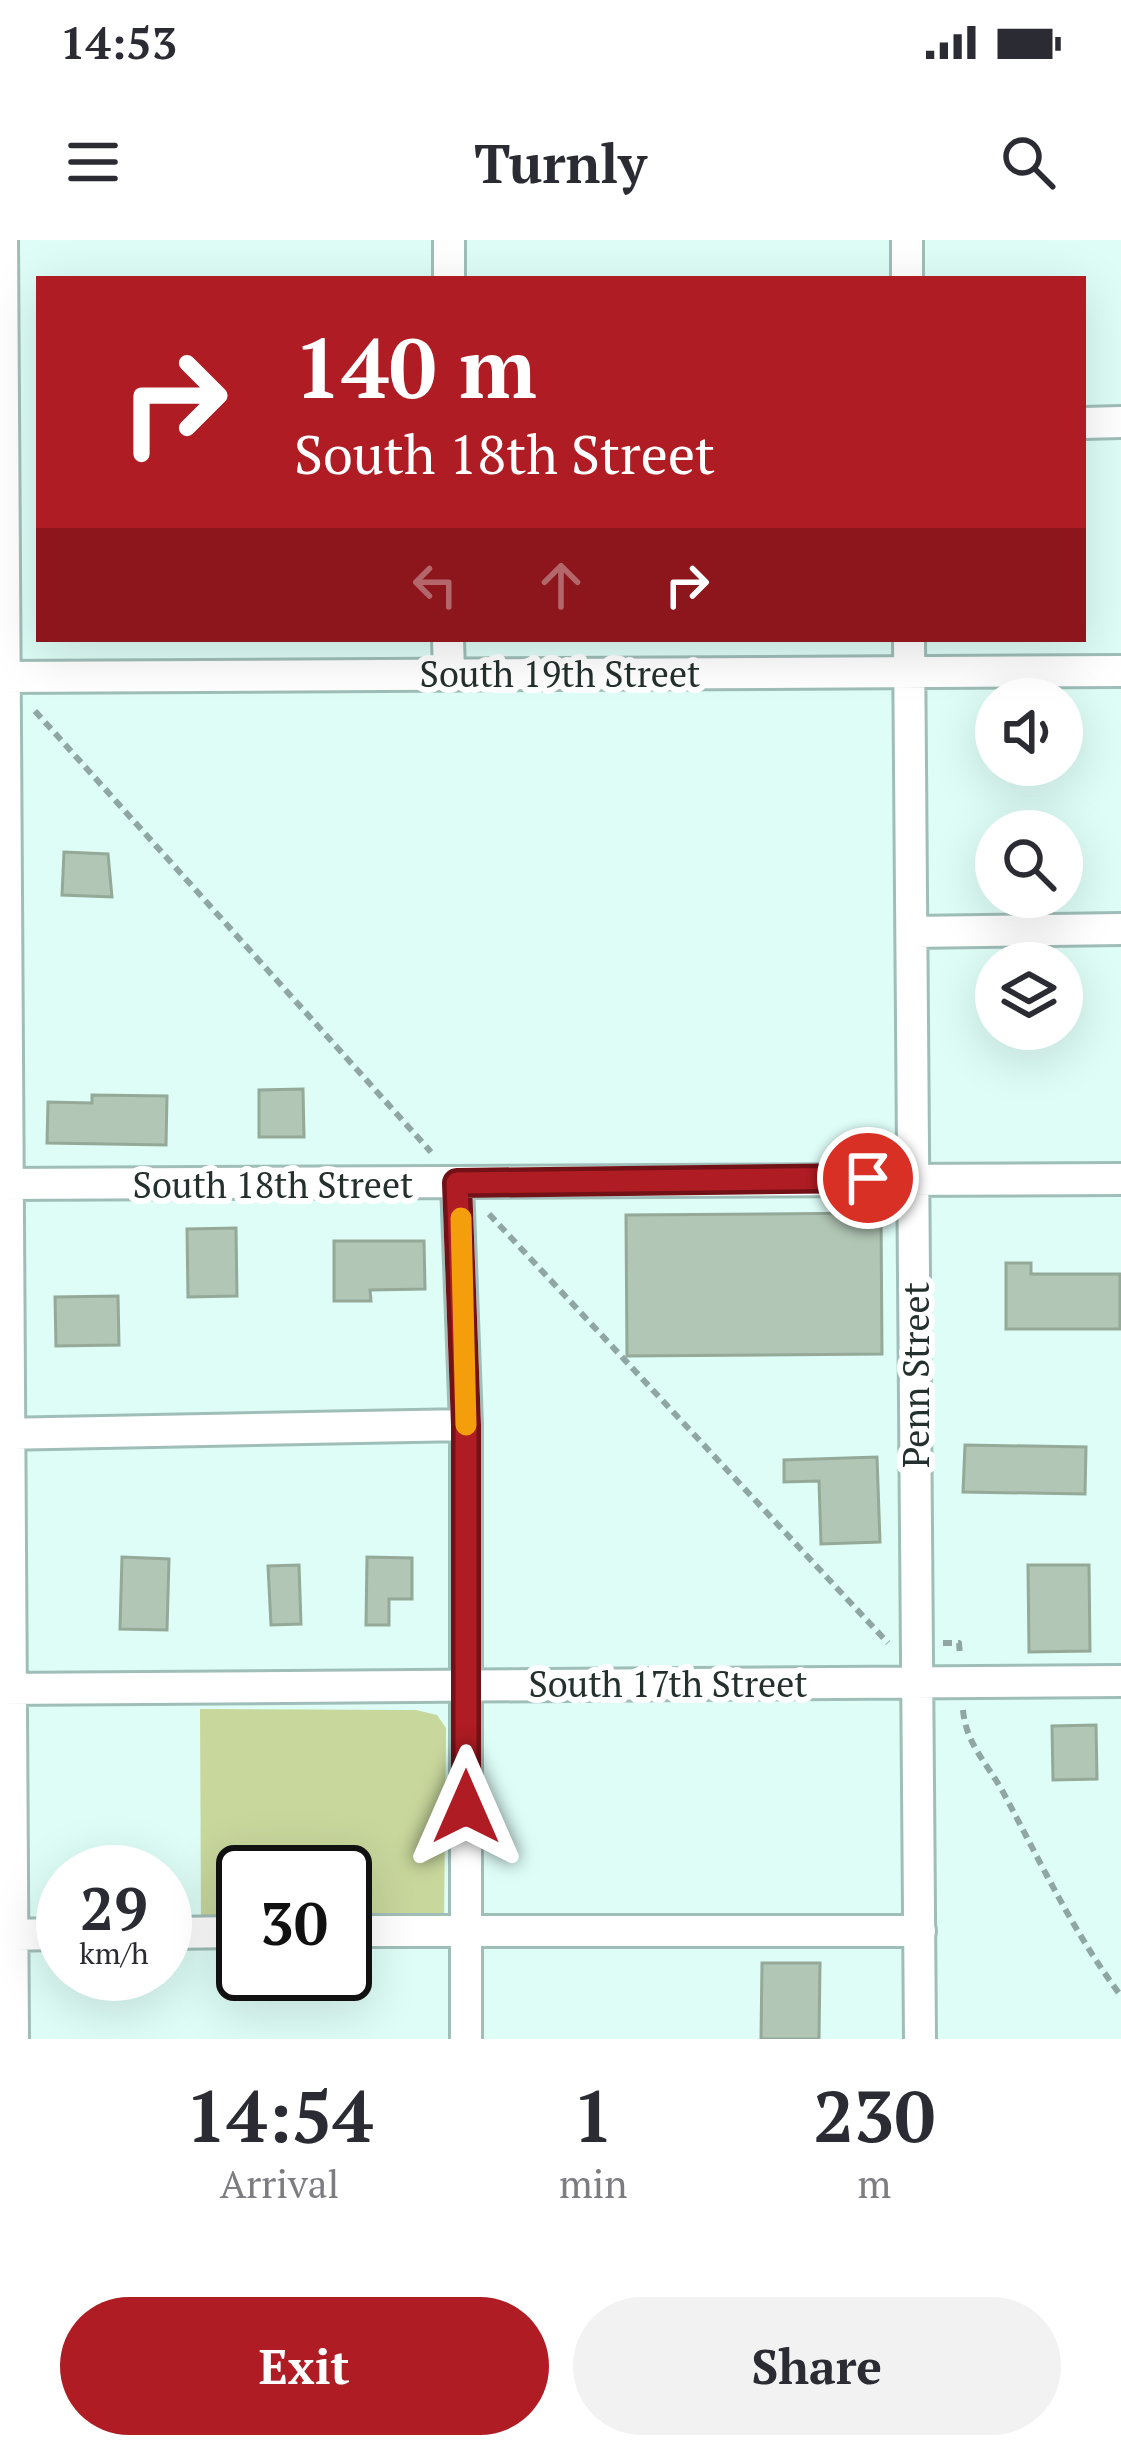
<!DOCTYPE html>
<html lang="en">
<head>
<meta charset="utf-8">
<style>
  :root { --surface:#fff; --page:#f2f2f3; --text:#2b2b33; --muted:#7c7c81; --accent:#af1c23 }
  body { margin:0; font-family:"PT Serif",serif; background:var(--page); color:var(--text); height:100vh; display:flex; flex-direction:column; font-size:45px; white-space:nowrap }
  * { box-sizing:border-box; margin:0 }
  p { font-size:39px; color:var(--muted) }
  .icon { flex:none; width:66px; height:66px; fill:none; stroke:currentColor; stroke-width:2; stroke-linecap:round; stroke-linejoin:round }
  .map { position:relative; height:1799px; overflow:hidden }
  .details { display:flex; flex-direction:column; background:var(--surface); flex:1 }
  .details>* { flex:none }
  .guide { position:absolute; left:36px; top:36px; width:1050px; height:366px; border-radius:0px; box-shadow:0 12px 48px #0002; background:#af1c23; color:#fff; overflow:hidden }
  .controls { position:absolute; left:975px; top:438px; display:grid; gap:24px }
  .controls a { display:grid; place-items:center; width:108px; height:108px; border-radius:50%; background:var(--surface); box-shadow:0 12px 48px #0002; font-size:60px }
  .speed { position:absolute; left:36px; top:1605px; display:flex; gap:24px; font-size:60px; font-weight:700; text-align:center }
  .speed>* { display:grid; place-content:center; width:156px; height:156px; border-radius:50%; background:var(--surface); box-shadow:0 12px 48px #0002; line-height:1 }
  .speed small { font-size:30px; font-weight:400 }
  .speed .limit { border:6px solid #111; border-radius:18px; background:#fff; color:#111 }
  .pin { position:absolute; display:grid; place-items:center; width:102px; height:102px; color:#fff; margin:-51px; border:6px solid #fff; border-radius:50%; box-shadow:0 3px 12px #0007 }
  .me { position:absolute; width:132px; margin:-66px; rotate:0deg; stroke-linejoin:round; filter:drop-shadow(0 0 9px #0008) }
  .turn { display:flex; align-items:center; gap:42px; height:252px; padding:0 60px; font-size:54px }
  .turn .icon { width:156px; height:156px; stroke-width:2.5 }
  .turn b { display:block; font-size:84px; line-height:102px }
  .lanes { display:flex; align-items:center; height:114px; padding:0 60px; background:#0003; justify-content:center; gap:60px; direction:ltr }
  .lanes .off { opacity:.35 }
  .eta { display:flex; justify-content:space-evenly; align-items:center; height:204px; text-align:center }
  .eta b { font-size:72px; font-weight:600; line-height:84px }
  .cta { display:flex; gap:24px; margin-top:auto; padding:24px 60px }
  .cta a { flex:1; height:138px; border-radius:72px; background:var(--accent); color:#fff; font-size:48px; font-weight:600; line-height:138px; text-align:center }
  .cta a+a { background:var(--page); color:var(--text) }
  .status { display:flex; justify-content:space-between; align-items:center; height:84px; padding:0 60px; background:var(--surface); direction:ltr }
  .status svg { height:33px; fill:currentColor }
  header { display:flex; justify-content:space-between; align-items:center; height:156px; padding:0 60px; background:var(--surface); font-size:54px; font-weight:600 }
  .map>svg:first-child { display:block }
  .green { fill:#c8d79c }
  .building { fill:#b1c6b5; stroke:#94a998; stroke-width:3 }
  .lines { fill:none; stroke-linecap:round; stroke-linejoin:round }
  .minor-casing { stroke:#a0beb8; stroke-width:36 }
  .path { stroke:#8fa6a2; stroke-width:6; stroke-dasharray:9 6; stroke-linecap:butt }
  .minor { stroke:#fff; stroke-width:30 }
  .route-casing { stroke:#721217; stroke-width:30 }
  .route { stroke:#af1c23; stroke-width:21 }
  .slow { stroke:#f59e0b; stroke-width:21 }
  .labels { text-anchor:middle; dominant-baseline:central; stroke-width:12; stroke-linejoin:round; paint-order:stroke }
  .street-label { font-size:36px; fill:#24302d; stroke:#fff }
</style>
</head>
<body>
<div class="status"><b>14:53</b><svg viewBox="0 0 49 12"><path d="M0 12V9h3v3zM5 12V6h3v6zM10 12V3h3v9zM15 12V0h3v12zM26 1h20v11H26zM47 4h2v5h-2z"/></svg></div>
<header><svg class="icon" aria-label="menu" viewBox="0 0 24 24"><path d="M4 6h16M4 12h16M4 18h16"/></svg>Turnly<svg class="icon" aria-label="search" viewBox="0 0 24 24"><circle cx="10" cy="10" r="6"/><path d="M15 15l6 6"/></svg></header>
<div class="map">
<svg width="1121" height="1799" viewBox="0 0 1121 1799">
  <rect width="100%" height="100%" fill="#defdf7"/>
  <!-- green -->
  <path class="green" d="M200,1469l216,1 21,5 9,13 -2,193 -99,1v-50h-102v50l-42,1z"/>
  <!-- building -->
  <path class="building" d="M64,612l44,2 4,43 -50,-2z
    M303,849l1,48h-45v-47z
    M92,855l75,1 -1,49 -119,-2 1,-41 44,1z
    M881,973l1,141 -255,2 -1,-141z
    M236,988l1,68 -49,1 -1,-68z
    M334,1001h90l1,48 -55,1 1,11h-37z
    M1006,1023h25v11h89v55h-114z
    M118,1056l1,49 -63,1 -1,-49z
    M965,1205l121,2 -1,47 -122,-2z
    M877,1217l3,85 -59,2 -2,-63 -35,1v-22z
    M122,1317l47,2 -2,71 -47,-1z
    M367,1317l45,1v41h-23v26h-23z
    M299,1325l2,59 -30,1 -3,-59z
    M1028,1325h61l1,86 -61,1z
    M1096,1485l1,54 -44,1 -1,-54z
    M762,1723h58l-1,76h-58z"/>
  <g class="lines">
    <!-- minor casing -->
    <g class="minor-casing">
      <path id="minor" d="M2,0l11,1799
        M907,0v39
        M449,39v-39
        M1083,183l38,-1
        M448,399l1,35
        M909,399l11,1400
        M0,437l1121,-6
        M912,692l209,-3
        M457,943l9,242v614
        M0,944l1121,-5
        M0,1194l466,-9
        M0,1449l1121,-8
        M345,1691h575
        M165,1693l78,-1
        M0,1695l63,-1"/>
    </g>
    <!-- path -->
    <path class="path" d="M35,471l396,441
      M489,974l399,429
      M943,1403h16l1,12
      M963,1470c3,34 24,53 40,82 38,71 70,140 118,204"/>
    <!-- minor -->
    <use href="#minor" class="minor"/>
  </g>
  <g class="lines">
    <!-- route casing -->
    <g class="route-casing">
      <path id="route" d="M466,1567v-382l-9,-242 411,-5"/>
    </g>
    <!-- route -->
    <use href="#route" class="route"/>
    <!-- slow -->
    <path class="slow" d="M461,978l5,207"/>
  </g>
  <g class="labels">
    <!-- street labels -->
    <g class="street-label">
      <text x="560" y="433">South 19th Street</text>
      <text x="273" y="944">South 18th Street</text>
      <text transform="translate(915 1135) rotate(-90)">Penn Street</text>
      <text x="668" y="1443">South 17th Street</text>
    </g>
  </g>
</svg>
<div class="controls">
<a><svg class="icon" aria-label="sound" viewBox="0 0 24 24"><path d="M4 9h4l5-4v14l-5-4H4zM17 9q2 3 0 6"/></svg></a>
<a><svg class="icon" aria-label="search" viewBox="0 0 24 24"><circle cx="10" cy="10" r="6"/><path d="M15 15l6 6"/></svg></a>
<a><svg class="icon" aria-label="layers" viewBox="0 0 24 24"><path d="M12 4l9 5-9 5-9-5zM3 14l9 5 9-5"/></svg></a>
</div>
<div class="speed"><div>29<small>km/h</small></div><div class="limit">30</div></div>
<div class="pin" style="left:868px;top:938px;background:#d93025"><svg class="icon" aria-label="arrive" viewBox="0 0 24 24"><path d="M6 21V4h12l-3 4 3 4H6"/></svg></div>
<svg class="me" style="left:466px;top:1567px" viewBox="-20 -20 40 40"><path d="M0-17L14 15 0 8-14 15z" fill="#af1c23" stroke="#fff" stroke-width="4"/></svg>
<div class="guide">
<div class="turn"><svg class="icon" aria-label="right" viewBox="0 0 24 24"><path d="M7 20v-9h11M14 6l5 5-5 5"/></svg><div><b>140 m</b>South 18th Street</div></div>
<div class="lanes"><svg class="icon off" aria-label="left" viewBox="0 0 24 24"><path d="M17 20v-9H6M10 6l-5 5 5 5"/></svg><svg class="icon off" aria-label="ahead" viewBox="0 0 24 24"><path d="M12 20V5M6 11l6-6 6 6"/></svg><svg class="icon" aria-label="right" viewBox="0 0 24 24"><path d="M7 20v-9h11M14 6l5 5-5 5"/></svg></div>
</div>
</div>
<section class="details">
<div class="eta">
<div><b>14:54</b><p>Arrival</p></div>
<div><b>1</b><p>min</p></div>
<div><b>230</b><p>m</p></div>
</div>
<div class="cta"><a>Exit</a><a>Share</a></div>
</section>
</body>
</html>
